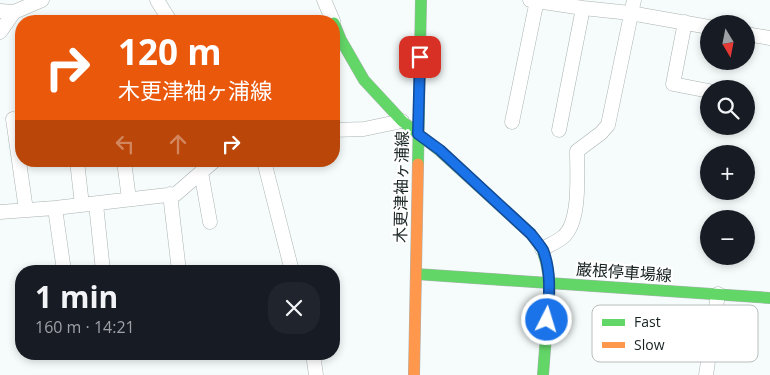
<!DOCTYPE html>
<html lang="en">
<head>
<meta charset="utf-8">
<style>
  :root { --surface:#171b24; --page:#20242c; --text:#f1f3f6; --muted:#9ea1a6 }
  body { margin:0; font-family:"Open Sans","Noto Sans JP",sans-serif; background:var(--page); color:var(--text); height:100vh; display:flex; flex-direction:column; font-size:19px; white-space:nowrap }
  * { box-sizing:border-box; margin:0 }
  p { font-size:16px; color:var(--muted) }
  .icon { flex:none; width:28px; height:28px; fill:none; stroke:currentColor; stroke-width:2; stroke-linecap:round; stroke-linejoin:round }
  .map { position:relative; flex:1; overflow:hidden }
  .drawer { position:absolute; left:15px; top:265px; width:325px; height:95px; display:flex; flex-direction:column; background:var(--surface); border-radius:20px; box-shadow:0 2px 8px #0003 }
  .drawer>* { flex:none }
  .guide { position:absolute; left:15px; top:15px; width:325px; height:152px; border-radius:20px; box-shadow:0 2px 8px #0003; background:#ea580c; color:#fff; overflow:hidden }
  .needle { width:32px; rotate:170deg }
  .controls { position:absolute; left:700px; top:15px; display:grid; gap:10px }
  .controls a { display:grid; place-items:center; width:55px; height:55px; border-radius:50%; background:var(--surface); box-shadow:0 2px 8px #0003; font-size:25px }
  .pin { position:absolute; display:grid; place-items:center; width:42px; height:42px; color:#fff; margin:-21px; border-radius:10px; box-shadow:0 2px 8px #0006 }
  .me { position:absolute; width:55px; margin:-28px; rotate:5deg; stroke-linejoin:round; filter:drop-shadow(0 0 4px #0008) }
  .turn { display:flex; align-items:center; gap:18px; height:105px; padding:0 20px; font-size:22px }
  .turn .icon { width:65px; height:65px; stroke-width:2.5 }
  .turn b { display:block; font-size:35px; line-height:42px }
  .lanes { display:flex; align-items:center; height:48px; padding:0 20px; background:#0003; justify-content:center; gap:25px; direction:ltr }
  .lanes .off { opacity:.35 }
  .round { display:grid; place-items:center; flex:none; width:52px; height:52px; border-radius:20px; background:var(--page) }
  .headline { display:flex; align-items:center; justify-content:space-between; height:85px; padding:0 20px }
  h1 { font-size:30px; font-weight:700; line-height:38px }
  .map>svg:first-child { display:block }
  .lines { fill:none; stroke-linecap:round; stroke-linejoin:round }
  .street-casing { stroke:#abb3b2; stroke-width:15 }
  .fast-casing { stroke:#abb3b2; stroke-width:12 }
  .slow-casing { stroke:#abb3b2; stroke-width:12 }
  .street { stroke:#fefffe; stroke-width:14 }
  .fast { stroke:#63d668; stroke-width:11 }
  .slow { stroke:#ff974d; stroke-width:11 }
  .route-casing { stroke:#114b97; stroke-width:12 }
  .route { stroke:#1a73e8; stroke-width:9 }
  .labels { text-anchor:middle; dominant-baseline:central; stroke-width:4.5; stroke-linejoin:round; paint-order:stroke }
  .street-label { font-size:16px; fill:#172321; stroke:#fff }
  .key { fill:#fff; stroke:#b9bdbc; stroke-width:1 }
  .key-label { font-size:14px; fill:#172321 }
</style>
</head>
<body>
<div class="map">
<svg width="770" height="375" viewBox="0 0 770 375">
  <rect width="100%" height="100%" fill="#f5fcfb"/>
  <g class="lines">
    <!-- street casing -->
    <g class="street-casing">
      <path id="street" d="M157,0l13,21
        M324,0l9,21
        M530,0l53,8 47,5 79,14
        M0,11l14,1 28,-12
        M685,22l-12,62 36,7
        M0,32l14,-20
        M746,34l24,4
        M13,119l13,91
        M512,122l25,-122
        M334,130l30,-1 38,-8
        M559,130l24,-122
        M77,161l5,44
        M124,161l5,38
        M264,161l28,110
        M201,172l9,50
        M170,194l9,77
        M96,204l7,67
        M55,208l9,63
        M0,212l55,-4 121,-14 38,-33
        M542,249c7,-4 15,-7 21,-12 18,-15 14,-63 14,-86l24,-18 7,-8 26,-125
        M313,354l3,21
        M706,375l12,-81"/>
    </g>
    <!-- fast casing -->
    <g class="fast-casing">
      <path id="fast" d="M334,23l7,17 23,40 38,41 38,30 91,83 11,15 4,13 4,22 -7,91
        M418,164l3,-164
        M416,274l354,24"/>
    </g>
    <!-- slow casing -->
    <g class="slow-casing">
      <path id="slow" d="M414,375l4,-211"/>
    </g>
    <!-- street -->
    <use href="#street" class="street"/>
    <!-- fast -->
    <use href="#fast" class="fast"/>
    <!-- slow -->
    <use href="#slow" class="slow"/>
  </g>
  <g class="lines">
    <!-- route casing -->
    <g class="route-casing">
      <path id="route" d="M420,57l-2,77 22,16 91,84c4,5 9,11 12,16 9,23 6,47 4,70"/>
    </g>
    <!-- route -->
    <use href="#route" class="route"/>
  </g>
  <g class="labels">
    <!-- street labels -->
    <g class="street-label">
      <text transform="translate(401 187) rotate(-89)">木更津袖ヶ浦線</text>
      <text transform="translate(624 272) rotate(4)">巌根停車場線</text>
    </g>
  </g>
  <!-- legend -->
  <rect x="592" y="305" width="166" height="57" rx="8" class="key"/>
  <rect x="602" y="319" width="23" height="7" fill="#63d668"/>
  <rect x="602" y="342" width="23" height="6" fill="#ff974d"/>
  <g class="key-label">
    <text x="634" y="327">Fast</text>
    <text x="634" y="350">Slow</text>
  </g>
</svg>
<div class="controls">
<a><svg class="needle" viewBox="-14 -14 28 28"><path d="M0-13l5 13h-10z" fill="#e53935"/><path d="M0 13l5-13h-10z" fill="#9ea1a6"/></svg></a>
<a><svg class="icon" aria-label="search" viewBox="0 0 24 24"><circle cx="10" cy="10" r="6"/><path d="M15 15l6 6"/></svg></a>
<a>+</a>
<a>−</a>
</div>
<div class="pin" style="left:420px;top:57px;background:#d93025"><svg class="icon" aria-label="arrive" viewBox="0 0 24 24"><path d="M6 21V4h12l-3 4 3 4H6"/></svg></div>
<svg class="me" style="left:547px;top:320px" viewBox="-20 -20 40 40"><circle r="17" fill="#1a73e8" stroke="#fff" stroke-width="3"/><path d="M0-11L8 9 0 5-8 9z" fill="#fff"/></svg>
<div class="guide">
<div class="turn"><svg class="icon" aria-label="right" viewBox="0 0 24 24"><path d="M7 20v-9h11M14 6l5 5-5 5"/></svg><div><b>120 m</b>木更津袖ヶ浦線</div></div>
<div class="lanes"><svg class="icon off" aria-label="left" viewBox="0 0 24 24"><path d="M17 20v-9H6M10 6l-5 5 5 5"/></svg><svg class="icon off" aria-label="ahead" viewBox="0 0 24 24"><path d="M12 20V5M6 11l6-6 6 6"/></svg><svg class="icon" aria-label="right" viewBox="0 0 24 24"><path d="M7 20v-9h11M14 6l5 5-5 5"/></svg></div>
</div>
<section class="drawer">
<div class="headline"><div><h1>1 min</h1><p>160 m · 14:21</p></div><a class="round"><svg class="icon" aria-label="close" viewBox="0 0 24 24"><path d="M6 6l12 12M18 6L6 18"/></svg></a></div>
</section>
</div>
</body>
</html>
